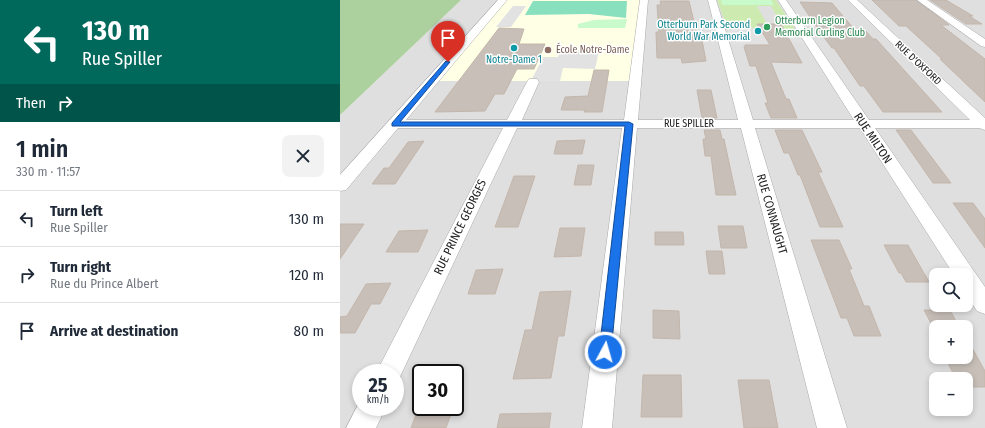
<!DOCTYPE html>
<html lang="en">
<head>
<meta charset="utf-8">
<style>
  :root { --surface:#fff; --page:#f2f2f3; --text:#1f2937; --muted:#747a83; --line:#e0e1e3 }
  body { margin:0; font-family:"Fira Sans Condensed",sans-serif; background:var(--page); color:var(--text); height:100vh; display:flex; flex-direction:column; font-size:15px; white-space:nowrap }
  * { box-sizing:border-box; margin:0 }
  p { font-size:13px; color:var(--muted) }
  .icon { flex:none; width:22px; height:22px; fill:none; stroke:currentColor; stroke-width:2; stroke-linecap:round; stroke-linejoin:round }
  .map { position:relative; flex:1; overflow:hidden }
  .sheet { display:flex; flex-direction:column; background:var(--surface); width:340px }
  .sheet>* { flex:none }
  .banner { background:#00695c; color:#fff; overflow:hidden }
  .fabs { position:absolute; left:589px; top:268px; display:grid; gap:8px }
  .fabs a { display:grid; place-items:center; width:44px; height:44px; border-radius:8px; background:var(--surface); box-shadow:0 2px 6px #0003; font-size:20px }
  .speed { position:absolute; left:12px; top:364px; display:flex; gap:8px; font-size:20px; font-weight:700; text-align:center }
  .speed>* { display:grid; place-content:center; width:52px; height:52px; border-radius:50%; background:var(--surface); box-shadow:0 2px 6px #0003; line-height:1 }
  .speed small { font-size:10px; font-weight:400 }
  .speed .limit { border:2px solid #111; border-radius:6px; background:#fff; color:#111 }
  .pin { position:absolute; display:grid; place-items:center; width:34px; height:34px; color:#fff; margin:-41px -17px; border-radius:50% 50% 50% 0; rotate:-45deg; box-shadow:0 0 4px #0007 }
  .pin .icon { rotate:45deg }
  .me { position:absolute; width:44px; margin:-22px; rotate:6deg; stroke-linejoin:round; filter:drop-shadow(0 0 3px #0008) }
  .turn { display:flex; align-items:center; gap:14px; height:84px; padding:0 16px; font-size:18px }
  .turn .icon { width:52px; height:52px; stroke-width:2.5 }
  .turn b { display:block; font-size:28px; line-height:34px }
  .then { display:flex; align-items:center; height:38px; padding:0 16px; background:#0003; gap:8px; font-size:15px }
  .round { display:grid; place-items:center; flex:none; width:42px; height:42px; border-radius:8px; background:var(--page) }
  .headline { display:flex; align-items:center; justify-content:space-between; height:68px; padding:0 16px }
  h1 { font-size:24px; font-weight:600; line-height:30px }
  ul { padding:0; list-style:none }
  li { display:flex; align-items:center; gap:12px; height:56px; padding:0 16px; border-top:1px solid var(--line) }
  li div { flex:1 }
  li b { display:block; font-size:15px }
  li em { font-style:normal }
  main { display:flex; flex:1; min-height:0 }
  .map>svg:first-child { display:block }
  .residential { fill:#e0dfdf; fill-rule:evenodd }
  .education { fill:#ffffe5 }
  .grass { fill:#cdebb0 }
  .forest { fill:#add19e }
  .park { fill:#c8facc }
  .pitch { fill:#88e0be }
  .parking { fill:#e2e2e2 }
  .building { fill:#c7bfb8; stroke:#c4b6ab }
  .lines { fill:none; stroke-linecap:round; stroke-linejoin:round }
  .minor-casing { stroke:#a9a9a9; stroke-width:1 }
  .minor { fill:#fff; fill-rule:evenodd }
  .route { fill:#1a73e8; stroke:#114b97 }
  .leisure-dot { fill:#2e9e5b; stroke:#fff; stroke-width:1.5 }
  .culture-dot { fill:#0f9aa8; stroke:#fff; stroke-width:1.5 }
  .education-dot { fill:#8d6e63; stroke:#fff; stroke-width:1.5 }
  .labels { text-anchor:middle; dominant-baseline:central; stroke-width:3; stroke-linejoin:round; paint-order:stroke }
  .far-leisure-label { font-size:10px; fill:#27864d; stroke:#fff; text-anchor:start }
  .far-culture-label { font-size:10px; fill:#0d838f; stroke:#fff; text-anchor:end }
  .far-education-label { font-size:10px; fill:#785e54; stroke:#fff; text-anchor:start }
  .far-street-label { font-size:10px; fill:#222; stroke:#fff }
  .street-label { font-size:12px; fill:#222; stroke:#fff }
</style>
</head>
<body>
<main>
<section class="sheet">
<div class="banner">
<div class="turn"><svg class="icon" aria-label="left" viewBox="0 0 24 24"><path d="M17 20v-9H6M10 6l-5 5 5 5"/></svg><div><b>130 m</b>Rue Spiller</div></div>
<div class="then">Then<svg class="icon" aria-label="right" viewBox="0 0 24 24"><path d="M7 20v-9h11M14 6l5 5-5 5"/></svg></div>
</div>
<div class="headline"><div><h1>1 min</h1><p>330 m · 11:57</p></div><a class="round"><svg class="icon" aria-label="close" viewBox="0 0 24 24"><path d="M6 6l12 12M18 6L6 18"/></svg></a></div>
<ul>
<li><svg class="icon" aria-label="left" viewBox="0 0 24 24"><path d="M17 20v-9H6M10 6l-5 5 5 5"/></svg><div><b>Turn left</b><p>Rue Spiller</p></div><em>130 m</em></li>
<li><svg class="icon" aria-label="right" viewBox="0 0 24 24"><path d="M7 20v-9h11M14 6l5 5-5 5"/></svg><div><b>Turn right</b><p>Rue du Prince Albert</p></div><em>120 m</em></li>
<li><svg class="icon" aria-label="arrive" viewBox="0 0 24 24"><path d="M6 21V4h12l-3 4 3 4H6"/></svg><div><b>Arrive at destination</b></div><em>80 m</em></li>
</ul>
</section>
<div class="map">
<svg width="645" height="428" viewBox="0 0 645 428">
  <rect width="100%" height="100%" fill="#f2efe9"/>
  <!-- residential -->
  <path class="residential" d="M121,0h524v428h-645v-313zM596,275h30v30h-30zM596,327h30v30h-30zM21,373h34v34h-34zM81,373h34v34h-34zM596,379h30v30h-30z"/>
  <!-- education -->
  <path class="education" d="M163,0h141l-9,81h-204z"/>
  <!-- grass -->
  <path class="grass" d="M377,0h59l22,33h-12l-15,-27h-14l10,18 -4,9h-6l-5,-6h-25z"/>
  <!-- forest -->
  <path class="forest" d="M0,0h121l-121,115z"/>
  <!-- park -->
  <path class="park" d="M381,0h50l3,5h-52z
    M287,19l-2,9h-47v-4l16,-4z"/>
  <!-- pitch -->
  <path class="pitch" d="M193,1h94l-1,17 -37,-4 -64,1z"/>
  <!-- parking -->
  <path class="parking" d="M173,6h13l-15,21h-15z
    M387,27h25l5,6h41l6,10 -72,1z
    M220,51h39l-4,18 -32,-1 -3,13h-29l12,-24h15z"/>
  <!-- building -->
  <path class="building" d="M532,0h44l33,25h-8l44,34v43l-45,-43h2l-36,-33h-7z
    M590,0h16l27,16h-4l13,8h-16z
    M320,1h29l9,37 4,2 4,21 -24,2 -1,-5h-24l-1,-26h3l-2,-27h4z
    M460,2l32,1 22,26h10l9,10h3l66,73h-59l-19,-26h-4l-26,-38h-2l-12,-16z
    M417,24h24l21,39 -31,-1 15,37h3l8,19h-26l-6,-15h3l-12,-37h-6l-6,-19h1v-2h25z
    M159,28l25,1 -5,15h26l-11,25h-17l-13,25h-9l-10,17 -50,1z
    M254,70h15l-7,42h-18l1,-2h-24l4,-13 23,-1z
    M357,90h14l6,28h-15z
    M364,130h16l2,9h2l12,56h-20l-5,-39h-6l-2,-17h3z
    M435,130h27l20,42h-4l25,55h-23l-20,-52h-2l-9,-22h-5z
    M556,130h15l40,53h-18z
    M245,140l-3,14h-28l3,-13z
    M84,141l-29,43h-23l12,-16h5l19,-26z
    M238,165h16l-3,20h-17z
    M174,176h21l-17,51h-23z
    M613,203h20l12,16v29z
    M0,224h24l-24,35z
    M378,226h25l4,22h-26z
    M220,228h25l-4,28 -27,1z
    M88,230l-10,22h-32l13,-21z
    M315,232h28l1,13h-29z
    M471,240h28l13,29h-3l15,37h5l12,30h-27l-7,-18h-6z
    M544,245h24l21,37h-23l-5,-9h-2z
    M366,251h16l3,23h-16z
    M163,269l-8,25h-27l8,-24z
    M51,283l-11,21h-9l-16,29h-15v-16l7,-1 19,-32z
    M231,291l-7,45h-6l-7,42 -38,1 12,-49h7l8,-38z
    M313,310l26,1 1,28 -27,-1z
    M584,310h26l9,17h-26z
    M626,337l19,34v16h-19v-8h-10l-11,-22h21z
    M303,375h38l1,42h-41z
    M398,380h31l9,48h-34z
    M112,411l-6,17h-35l6,-16z
    M211,413l-2,15h-52l3,-14z"/>
  <g class="lines">
    <!-- minor casing -->
    <g class="minor-casing">
      <path id="minor" d="M158,0h9l-101,120h101l20,-38 2,-3h8l2,3 -17,38h102l16,-120h8l-10,120h100l-30,-120h8l37,120h101l-76,-120h8l83,120h101l-122,-120h9l128,118v12l-6,-2h-104l110,159v27l-8,-3 -11,-17v-19h-12l-94,-147h-105l92,300h-30l-76,-300h-104l-25,300h-30l40,-300h-105l-119,253 -3,2v-10h-19l127,-245h-105l-52,62 -6,1v-16z
        M577,0h10l58,39v8l-4,-1z
        M21,399v8h25l-10,21h-30z"/>
    </g>
    <!-- minor -->
    <use href="#minor" class="minor"/>
  </g>
  <!-- route -->
  <path class="route" d="M106,61l4,1 -50,60h229l4,2 -22,228 -2,4 -4,1 -4,-1 -2,-4 26,-226h-233v-3z"/>
  <!-- markers -->
  <circle class="leisure-dot" cx="427" cy="27" r="4"/>
  <g class="culture-dot">
    <circle cx="418" cy="31" r="4"/>
    <circle cx="174" cy="48" r="4"/>
  </g>
  <circle class="education-dot" cx="208" cy="50" r="4"/>
  <g class="labels">
    <!-- far-leisure labels -->
    <g class="far-leisure-label">
      <text x="435" y="21">Otterburn Legion<tspan x="435" dy="12">Memorial Curling Club</tspan></text>
    </g>
    <!-- far-culture labels -->
    <g class="far-culture-label">
      <text x="410" y="25">Otterburn Park Second<tspan x="410" dy="12">World War Memorial</tspan></text>
      <text x="174" y="60" text-anchor="middle">Notre-Dame 1</text>
    </g>
    <!-- far-education labels -->
    <g class="far-education-label">
      <text x="216" y="50">École Notre-Dame</text>
    </g>
    <!-- far-street labels -->
    <g class="far-street-label">
      <text transform="translate(578 63) rotate(43)">RUE D'OXFORD</text>
      <text x="349" y="124">RUE SPILLER</text>
    </g>
    <!-- street labels -->
    <g class="street-label">
      <text transform="translate(533 138) rotate(56)">RUE MILTON</text>
      <text transform="translate(432 214) rotate(74)">RUE CONNAUGHT</text>
      <text transform="translate(120 227) rotate(-64)">RUE PRINCE GEORGES</text>
    </g>
  </g>
</svg>
<div class="fabs">
<a><svg class="icon" aria-label="search" viewBox="0 0 24 24"><circle cx="10" cy="10" r="6"/><path d="M15 15l6 6"/></svg></a>
<a>+</a>
<a>−</a>
</div>
<div class="speed"><div>25<small>km/h</small></div><div class="limit">30</div></div>
<div class="pin" style="left:108px;top:62px;background:#d93025"><svg class="icon" aria-label="arrive" viewBox="0 0 24 24"><path d="M6 21V4h12l-3 4 3 4H6"/></svg></div>
<svg class="me" style="left:265px;top:352px" viewBox="-20 -20 40 40"><circle r="17" fill="#1a73e8" stroke="#fff" stroke-width="3"/><path d="M0-11L8 9 0 5-8 9z" fill="#fff"/></svg>
</div>
</main>
</body>
</html>
